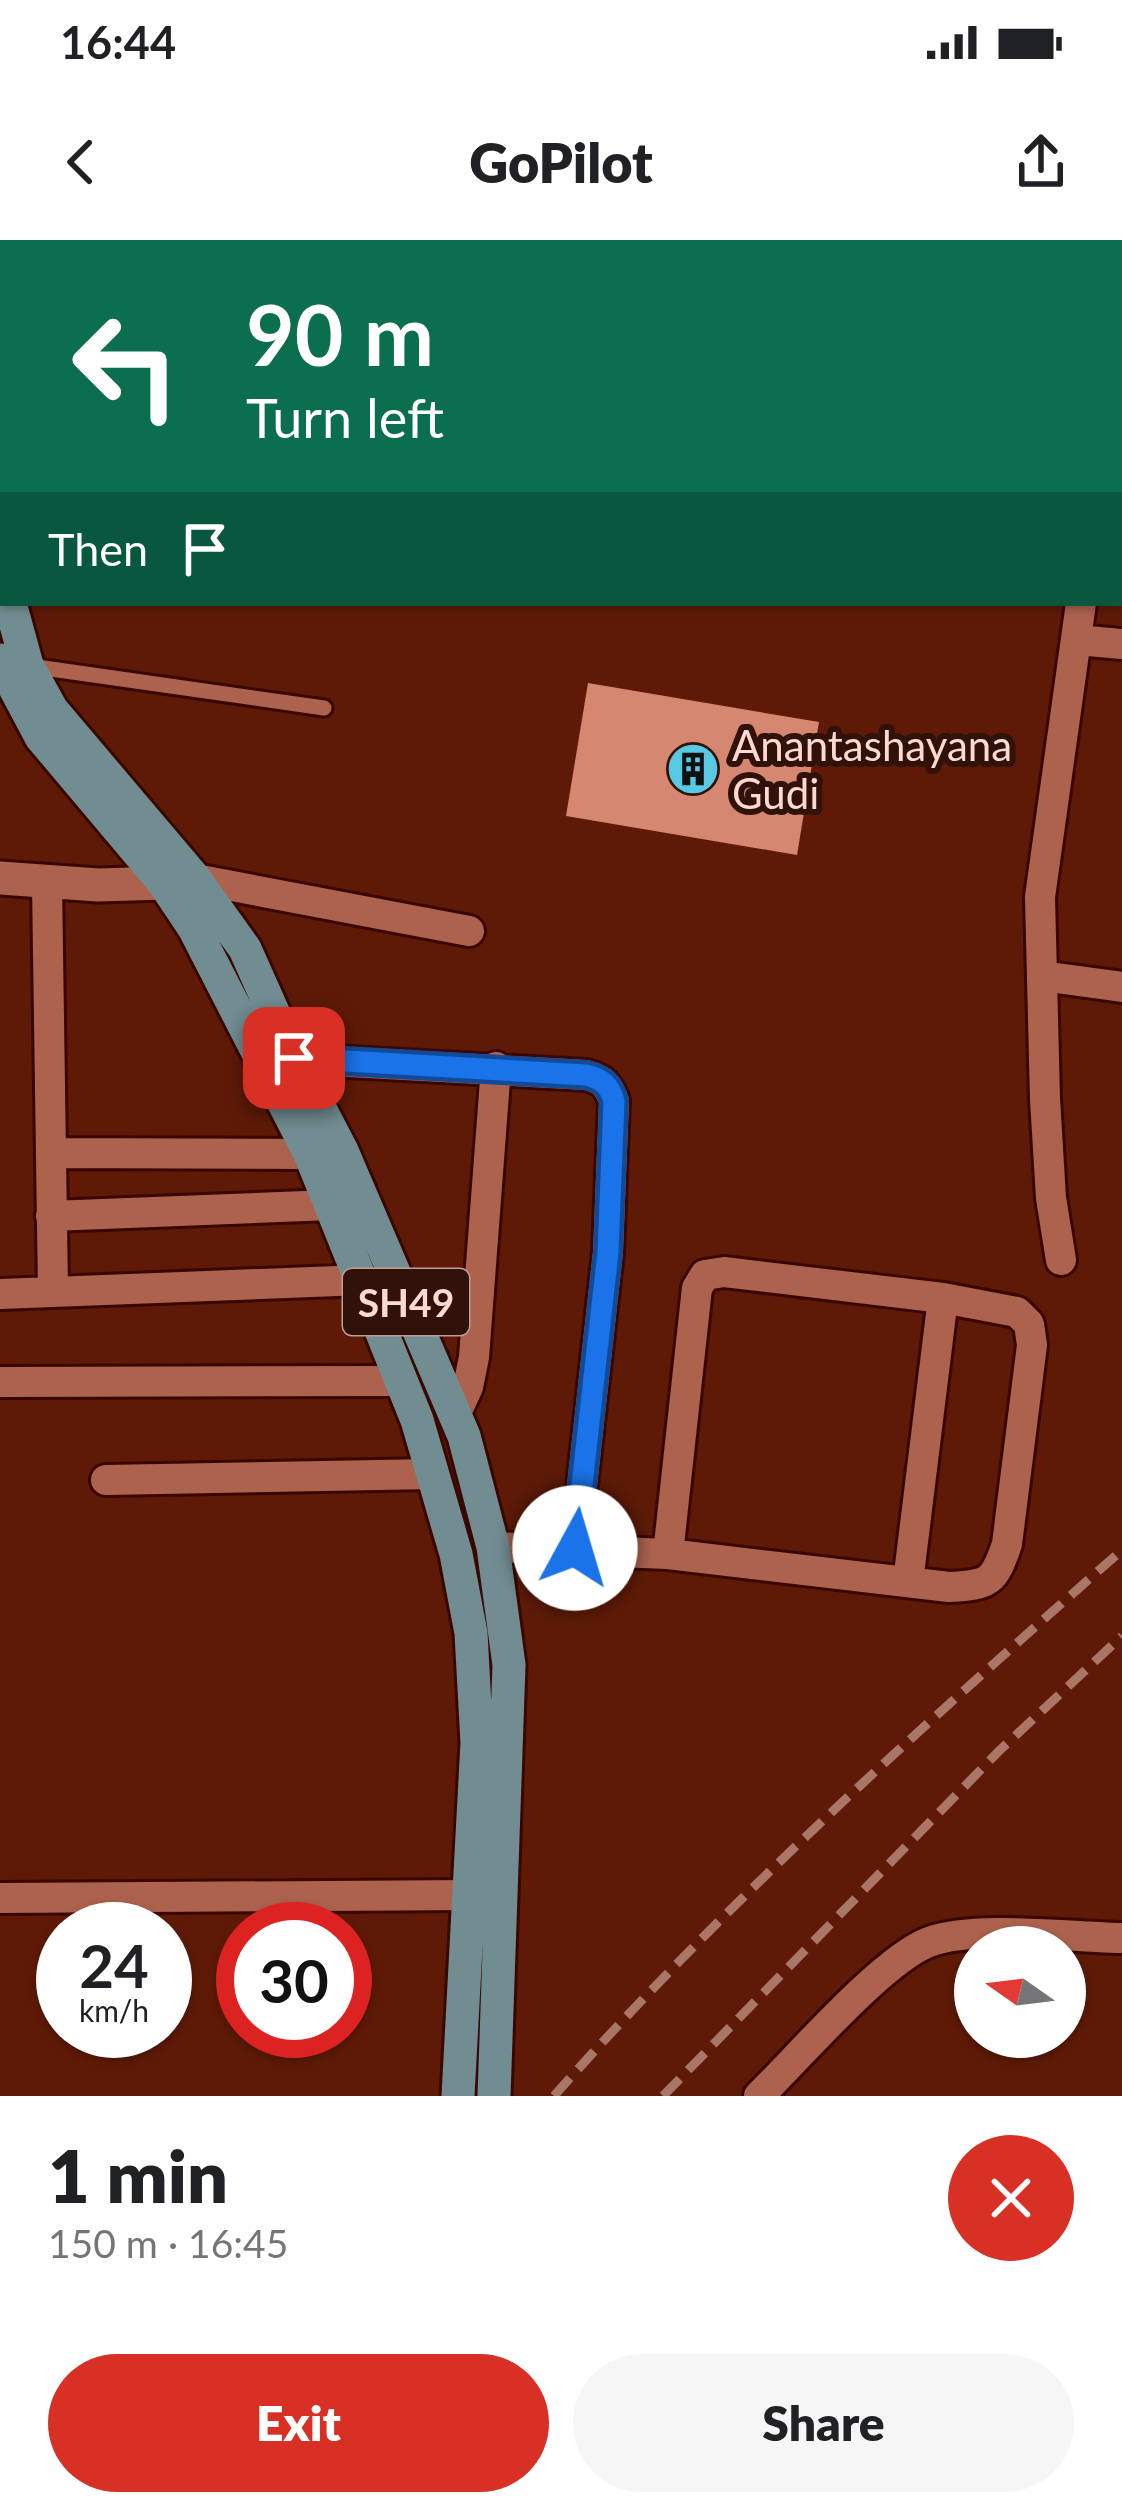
<!DOCTYPE html>
<html lang="en">
<head>
<meta charset="utf-8">
<style>
  :root { --surface:#fff; --page:#f6f6f6; --text:#202124; --muted:#757577; --accent:#d93025 }
  body { margin:0; font-family:Lato,sans-serif; background:var(--page); color:var(--text); height:100vh; display:flex; flex-direction:column; font-size:45px; white-space:nowrap }
  * { box-sizing:border-box; margin:0 }
  p { font-size:39px; color:var(--muted) }
  .icon { flex:none; width:66px; height:66px; fill:none; stroke:currentColor; stroke-width:2; stroke-linecap:round; stroke-linejoin:round }
  .map { position:relative; height:1856px; overflow:hidden }
  .panel { display:flex; flex-direction:column; background:var(--surface); flex:1 }
  .panel>* { flex:none }
  .guide { position:absolute; left:0px; top:0px; width:1122px; height:366px; box-shadow:0 3px 9px #0004; background:#0b6e4f; color:#fff; overflow:hidden }
  .needle { width:78px; rotate:284deg }
  .controls { position:absolute; left:954px; top:1686px; display:grid; gap:24px }
  .controls a { display:grid; place-items:center; width:132px; height:132px; border-radius:50%; background:var(--surface); box-shadow:0 3px 9px #0004; font-size:60px }
  .speed { position:absolute; left:36px; top:1662px; display:flex; gap:24px; font-size:60px; font-weight:700; text-align:center }
  .speed>* { display:grid; place-content:center; width:156px; height:156px; border-radius:50%; background:var(--surface); box-shadow:0 3px 9px #0004; line-height:1 }
  .speed small { font-size:30px; font-weight:400 }
  .speed .limit { border:18px solid #d22; background:#fff; color:#111 }
  .pin { position:absolute; display:grid; place-items:center; width:102px; height:102px; color:#fff; margin:-51px; border-radius:24px; box-shadow:0 6px 18px #0006 }
  .me { position:absolute; width:132px; margin:-66px; rotate:6deg; stroke-linejoin:round; filter:drop-shadow(0 0 9px #0008) }
  .turn { display:flex; align-items:center; gap:42px; height:252px; padding:0 48px; font-size:54px }
  .turn .icon { width:156px; height:156px; stroke-width:2.5 }
  .turn b { display:block; font-size:84px; line-height:102px }
  .then { display:flex; align-items:center; height:114px; padding:0 48px; background:#0003; gap:24px; font-size:45px }
  .round { display:grid; place-items:center; flex:none; width:126px; height:126px; border-radius:63px; background:var(--page) }
  .overview { display:flex; align-items:center; justify-content:space-between; height:204px; padding:0 48px }
  h1 { font-size:72px; font-weight:800; line-height:90px }
  .cta { display:flex; gap:24px; margin-top:auto; padding:24px 48px }
  .cta a { flex:1; height:138px; border-radius:72px; background:var(--accent); color:#fff; font-size:48px; font-weight:800; line-height:138px; text-align:center }
  .cta a+a { background:var(--page); color:var(--text) }
  .status { display:flex; justify-content:space-between; align-items:center; height:84px; padding:0 60px; background:var(--surface); direction:ltr }
  .status svg { height:33px; fill:currentColor }
  header { display:flex; justify-content:space-between; align-items:center; height:156px; padding:0 48px; background:var(--surface); font-size:54px; font-weight:800 }
  .map>svg:first-child { display:block }
  .building { fill:#d68772 }
  .lines { fill:none; stroke-linecap:round; stroke-linejoin:round }
  .service-casing { stroke:#3a0600; stroke-width:21 }
  .minor-casing { stroke:#3a0600; stroke-width:36 }
  .tertiary-casing { stroke:#3a0600; stroke-width:39 }
  .primary-casing { stroke:#3a0600; stroke-width:39 }
  .service { stroke:#ad624e; stroke-width:15 }
  .minor { stroke:#ad624e; stroke-width:30 }
  .tertiary { stroke:#ad624e; stroke-width:33 }
  .primary { stroke:#718d92; stroke-width:33 }
  .rail { stroke:#aa7668; stroke-width:9; stroke-dasharray:24 12; stroke-linecap:butt }
  .route-casing { stroke:#114b97; stroke-width:30 }
  .route { stroke:#1a73e8; stroke-width:21 }
  .labels { text-anchor:middle; dominant-baseline:central; stroke-width:12; stroke-linejoin:round; paint-order:stroke }
  .shield { fill:#30120a; stroke:#c09e95; stroke-width:3 }
  .shield-label { font-size:39px; font-weight:bold; fill:#fddad1 }
  .poi-label { font-size:42px; fill:#fddad1; stroke:#30120a; text-anchor:start }
</style>
</head>
<body>
<div class="status"><b>16:44</b><svg viewBox="0 0 49 12"><path d="M0 12V9h3v3zM5 12V6h3v6zM10 12V3h3v9zM15 12V0h3v12zM26 1h20v11H26zM47 4h2v5h-2z"/></svg></div>
<header><svg class="icon" aria-label="back" viewBox="0 0 24 24"><path d="M15 5l-7 7 7 7"/></svg>GoPilot<svg class="icon" aria-label="share" viewBox="0 0 24 24"><path d="M12 15V3M7 8l5-5 5 5M5 13v7h14v-7"/></svg></header>
<div class="map">
<svg width="1122" height="1856" viewBox="0 0 1122 1856">
  <rect width="100%" height="100%" fill="#5e1a07"/>
  <!-- building -->
  <path class="building" d="M588,443l231,39 -22,133 -231,-39z"/>
  <g class="lines">
    <!-- service casing -->
    <g class="service-casing">
      <path id="service" d="M30,426l294,42"/>
    </g>
    <!-- minor casing -->
    <g class="minor-casing">
      <path id="minor" d="M987,0l17,3
        M494,3v-3
        M652,3l1,-3
        M1052,3v-3
        M1119,22l3,1
        M1119,91l3,-18
        M1077,400l45,4
        M195,639l274,52
        M47,643l6,409
        M1042,736l80,11
        M294,819l292,16c16,4 22,9 28,26l-6,151 -33,296
        M51,913l259,1
        M51,976l280,-11
        M1061,1020l-10,-62 -6,-99 -5,-202 41,-294
        M0,1054l363,-14
        M0,1142l401,-1
        M455,1175l13,-28 6,-30 22,-290
        M106,1240l327,-6
        M493,1307l175,7 281,33c41,-2 45,-5 58,-43l25,-199 -3,-21 -12,-12 -74,-14 -219,-26 -19,3 -8,13 -29,266
        M908,1342l35,-284
        M0,1658l471,-3
        M759,1856c40,-39 123,-136 170,-154 44,-17 143,-5 193,-4"/>
    </g>
    <!-- tertiary casing -->
    <g class="tertiary-casing">
      <path id="tertiary" d="M0,638l98,7 66,-2"/>
    </g>
    <!-- primary casing -->
    <g class="primary-casing">
      <path id="primary" d="M18,3l1,-3
        M51,3l1,-3
        M0,82l3,-15
        M10,363l17,62 25,45 143,169 50,70 49,110 48,92 122,285 29,111 16,118 -15,431
        M0,420l41,77 123,146 30,45 116,226 107,266 39,134 15,79 6,110 -19,353"/>
    </g>
    <!-- service -->
    <use href="#service" class="service"/>
    <!-- minor -->
    <use href="#minor" class="minor"/>
    <!-- tertiary -->
    <use href="#tertiary" class="tertiary"/>
    <!-- primary -->
    <use href="#primary" class="primary"/>
    <!-- rail -->
    <path class="rail" d="M554,1856c174,-197 371,-372 568,-546
      M663,1856l336,-345 123,-115"/>
  </g>
  <g class="lines">
    <!-- route casing -->
    <g class="route-casing">
      <path id="route" d="M294,818l292,17c16,4 23,9 28,26l-6,151 -33,296"/>
    </g>
    <!-- route -->
    <use href="#route" class="route"/>
  </g>
  <!-- icons -->
  <defs>
    <g id="building-disc" transform="scale(2.7)"><circle r="9.5" fill="#58c9e3" stroke="#30120a"/><path d="M-4-6H4V6H1V3H-1V6H-4ZM-2.5-4.3h1.7v1.8h-1.7ZM.8-4.3h1.7v1.8H.8ZM-2.5-1h1.7V.8h-1.7ZM.8-1h1.7V.8H.8Z" fill="#111"/></g>
  </defs>
  <g fill-rule="evenodd">
    <use href="#building-disc" x="693" y="529"/>
  </g>
  <g class="labels">
    <!-- shield labels -->
    <rect class="shield" x="343" y="1029" width="126" height="66" rx="9"/>
    <g class="shield-label">
      <text x="406" y="1062">SH49</text>
    </g>
    <!-- poi labels -->
    <g class="poi-label">
      <text x="732" y="505">Anantashayana<tspan x="732" dy="48">Gudi</tspan></text>
    </g>
  </g>
</svg>
<div class="controls">
<a><svg class="needle" viewBox="-14 -14 28 28"><path d="M0-13l5 13h-10z" fill="#e53935"/><path d="M0 13l5-13h-10z" fill="#757577"/></svg></a>
</div>
<div class="speed"><div>24<small>km/h</small></div><div class="limit">30</div></div>
<div class="pin" style="left:294px;top:818px;background:#d93025"><svg class="icon" aria-label="arrive" viewBox="0 0 24 24"><path d="M6 21V4h12l-3 4 3 4H6"/></svg></div>
<svg class="me" style="left:575px;top:1308px" viewBox="-20 -20 40 40"><circle r="19" fill="#fff"/><path d="M0-13L10 11 0 6-10 11z" fill="#1a73e8"/></svg>
<div class="guide">
<div class="turn"><svg class="icon" aria-label="left" viewBox="0 0 24 24"><path d="M17 20v-9H6M10 6l-5 5 5 5"/></svg><div><b>90 m</b>Turn left</div></div>
<div class="then">Then<svg class="icon" aria-label="arrive" viewBox="0 0 24 24"><path d="M6 21V4h12l-3 4 3 4H6"/></svg></div>
</div>
</div>
<section class="panel">
<div class="overview"><div><h1>1 min</h1><p>150 m · 16:45</p></div><a class="round" style="background:#d93025;color:#fff"><svg class="icon" aria-label="close" viewBox="0 0 24 24"><path d="M6 6l12 12M18 6L6 18"/></svg></a></div>
<div class="cta"><a>Exit</a><a>Share</a></div>
</section>
</body>
</html>
